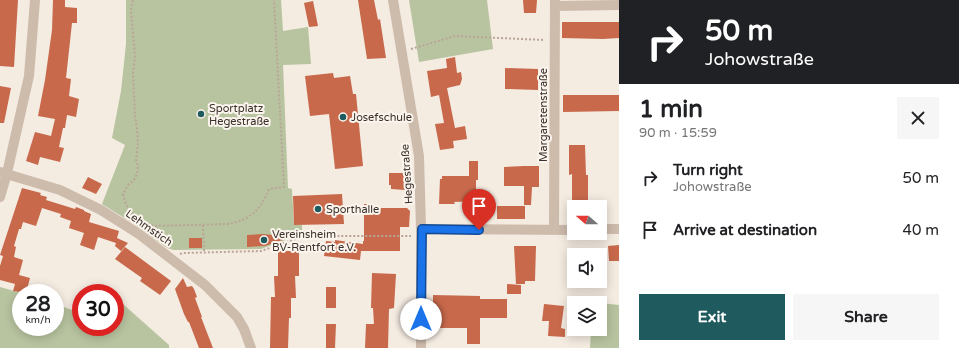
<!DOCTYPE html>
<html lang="en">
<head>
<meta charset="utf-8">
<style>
  :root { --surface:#fff; --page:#f6f6f6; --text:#202124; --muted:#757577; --accent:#1f5a5e }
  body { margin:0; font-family:"Varela Round",sans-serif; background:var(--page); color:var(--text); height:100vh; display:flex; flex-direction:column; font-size:15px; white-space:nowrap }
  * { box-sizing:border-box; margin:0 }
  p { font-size:13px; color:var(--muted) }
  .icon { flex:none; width:22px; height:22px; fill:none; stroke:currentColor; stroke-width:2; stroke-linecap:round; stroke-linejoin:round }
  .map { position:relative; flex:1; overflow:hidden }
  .sheet { display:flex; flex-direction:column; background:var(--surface); width:340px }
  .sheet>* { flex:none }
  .guide { background:#202124; color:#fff; overflow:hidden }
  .needle { width:26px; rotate:290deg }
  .buttons { position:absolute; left:567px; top:200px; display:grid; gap:8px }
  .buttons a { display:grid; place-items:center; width:40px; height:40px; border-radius:0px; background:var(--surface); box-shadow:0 2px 10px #0003; font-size:20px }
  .speed { position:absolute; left:12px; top:284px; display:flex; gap:8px; font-size:20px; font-weight:700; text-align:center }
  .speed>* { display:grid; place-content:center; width:52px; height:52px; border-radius:50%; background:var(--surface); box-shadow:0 2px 10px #0003; line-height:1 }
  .speed small { font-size:10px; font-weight:400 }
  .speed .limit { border:6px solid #d22; background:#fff; color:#111 }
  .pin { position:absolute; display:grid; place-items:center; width:34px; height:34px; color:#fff; margin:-41px -17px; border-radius:50% 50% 50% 0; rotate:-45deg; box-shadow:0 0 4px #0007 }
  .pin .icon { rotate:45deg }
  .me { position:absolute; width:44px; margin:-22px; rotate:0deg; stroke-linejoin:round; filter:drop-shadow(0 0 3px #0008) }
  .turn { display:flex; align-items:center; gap:14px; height:84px; padding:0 20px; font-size:18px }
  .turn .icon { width:52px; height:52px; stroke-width:2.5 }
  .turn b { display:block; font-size:28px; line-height:34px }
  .round { display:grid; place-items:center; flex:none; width:42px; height:42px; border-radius:0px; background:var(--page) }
  .head { display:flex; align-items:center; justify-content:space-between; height:68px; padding:0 20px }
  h1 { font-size:24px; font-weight:700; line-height:30px }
  .cta { display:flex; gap:8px; margin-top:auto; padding:8px 20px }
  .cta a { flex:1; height:46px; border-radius:0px; background:var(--accent); color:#fff; font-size:16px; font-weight:700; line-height:46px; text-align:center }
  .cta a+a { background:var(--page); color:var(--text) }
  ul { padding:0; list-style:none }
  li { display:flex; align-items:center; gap:12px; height:52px; padding:0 20px }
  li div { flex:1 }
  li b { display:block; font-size:15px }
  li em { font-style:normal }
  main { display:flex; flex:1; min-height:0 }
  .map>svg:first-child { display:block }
  .green { fill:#b8c4a0 }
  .building { fill:#c8694b }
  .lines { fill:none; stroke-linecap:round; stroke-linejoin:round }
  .path { stroke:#b9a596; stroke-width:2; stroke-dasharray:2 2; stroke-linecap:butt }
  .street { stroke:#cdbbac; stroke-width:10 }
  .route-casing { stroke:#114b97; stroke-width:10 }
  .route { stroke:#1a73e8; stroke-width:7 }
  .poi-dot { fill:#1f5a5e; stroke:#fbf5ee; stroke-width:1.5 }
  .labels { text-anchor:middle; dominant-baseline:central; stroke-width:4; stroke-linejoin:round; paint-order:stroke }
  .poi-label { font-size:11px; fill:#3b302b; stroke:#fbf5ee; text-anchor:start }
  .street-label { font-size:11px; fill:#3b302b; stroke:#fbf5ee }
</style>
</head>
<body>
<main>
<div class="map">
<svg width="619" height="348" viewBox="0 0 619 348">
  <rect width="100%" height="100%" fill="#f4ebe1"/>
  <!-- green -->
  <path class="green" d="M126,0h155l2,31 25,-4 3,37 -28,1 5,123 4,1 2,36h8v9l-41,15 -87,1 -7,-2 -33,-24 -32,-20 23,-59 -13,-7 9,-47 5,-47z
    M409,0h78l6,49 -74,13z
    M0,287l21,6v34h34v-23l26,9v14h34v-30l54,48v3h-169z
    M600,303l19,2v43h-29l1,-19h9z"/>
  <!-- building -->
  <path class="building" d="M0,0h18l-4,67 -14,-1z
    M53,0h12v7l12,1v15h-5l-6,55 5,1 -2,17 10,3 -3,18 -9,-2 -2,13h-2l-4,19 5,1 -4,14 -20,-5 -2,8 -12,-4 9,-29 16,4 4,-17 -17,-3 7,-36 7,-50z
    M358,0h16l4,20 2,-1 6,39 -19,1z
    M523,0h14l-1,13h-12z
    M313,1l5,25 -9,1 -5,-24z
    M562,22h57v16l-16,1 -41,-1z
    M455,57l2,16 4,-1 1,7 -2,6 -13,3 8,40 10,-2 2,13 -14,2 1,7 -14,2 -5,-26 9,-1 -5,-28 -8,2 -4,-26 20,-3 -1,-9z
    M505,68l33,1v21l-33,-1z
    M333,73l1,5 16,-2 3,18h3l7,72 -28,3 -6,-55 -19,2 -5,-40z
    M0,86l11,2 -7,35h-4z
    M563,95h56v16l-56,1z
    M569,145h16l1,30h2v28l-16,1v-30l-3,1z
    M469,161h9v19h-2v21l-22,1 1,2h-16l1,-25h2v-3h27z
    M524,166h15v21h-7l-1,18h-7v-19h-20v-19z
    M389,173h16v17l-14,-1v-4h-2z
    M88,177l14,7 -6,10 -14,-6z
    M22,188l19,5 -1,2 7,2 -1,3 29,9 1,-2 8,3v1l7,3 -2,8 30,9 -2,7 11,5 -7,8 -6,-5 1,-3 -18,-6 -4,13 -14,-5 4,-12 -15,-5 2,-7 -11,-4 1,-3 -19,-6 -6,18 -13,-4 -2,7h-2l-5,17 2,1 -2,10 9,3 -4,15 11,3 -4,15 -13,-2 2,-7 -15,-4v-14l3,-10 -3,-1z
    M342,194l2,30 -50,1 -1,-29z
    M364,204h9v4h34l3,3 -1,16h-9v24h-39l-1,9 -36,-4 2,-15 9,1v-2l28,4v-3h1z
    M497,206h28v13h-28z
    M263,234l28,3 -26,9 -18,1v-12z
    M189,238h13v10h-13z
    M619,245v16h-10l-1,-15z
    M514,246h22l-1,35h-10v3h-9z
    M125,247l46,34 -11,14 -20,-14 2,-3 -27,-19z
    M278,251h21v25h-4l1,22h-5v20h-2l-1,30h-18l1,-51h4l-1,-21h4z
    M372,273l24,1 -2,34 -5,1 -1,39h-23l1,-24h8l-1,-16h-2z
    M183,278l4,9 5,-1 2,3 3,8 -2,1 7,19h-1l12,31h-14l-10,-26h-1l-4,-8 -9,-25z
    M507,284l14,1v9h-14z
    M326,287h10v21h-10z
    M433,295l47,1v3h27v19h-27v26h-13v-16h-34z
    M544,304l20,2 -3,22 4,1v8l-17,-1 1,-15h-7z
    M326,324h10l-1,24h-9z"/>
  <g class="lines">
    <!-- path -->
    <path class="path" d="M133,0l-2,10 4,46 -2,18 2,42 2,12 1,15 -2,17 2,6 -1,8 -3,6 -6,5 -5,9c4,18 14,27 31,32l73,-2c22,-3 34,-14 42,-35l15,-2 -10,-187
      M411,49l44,-13 89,4
      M203,225l1,27
      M180,254l3,-1 78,-2 43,-15h107"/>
    <!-- street -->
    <path class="street" d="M393,0l26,156 2,73v119
      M555,6l64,-1
      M0,172l60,18 41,20 38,24 66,51 32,32 7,12 7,19
      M0,197l7,-24 22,-97 6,-76
      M421,229l153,1
      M600,229h19
      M554,230l1,-230"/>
  </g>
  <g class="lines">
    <!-- route casing -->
    <g class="route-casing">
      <path id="route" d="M421,319l1,-90 57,1"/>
    </g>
    <!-- route -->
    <use href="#route" class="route"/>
  </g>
  <!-- markers -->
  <g class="poi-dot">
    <circle cx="201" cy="114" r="4"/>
    <circle cx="343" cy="117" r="4"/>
    <circle cx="318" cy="209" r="4"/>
    <circle cx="264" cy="240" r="4"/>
  </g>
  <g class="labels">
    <!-- poi labels -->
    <g class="poi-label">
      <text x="209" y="108">Sportplatz<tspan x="209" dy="13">Hegestraße</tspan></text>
      <text x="351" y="117">Josefschule</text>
      <text x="326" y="209">Sporthalle</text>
      <text x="272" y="234">Vereinsheim<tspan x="272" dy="13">BV-Rentfort e.V.</tspan></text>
    </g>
    <!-- street labels -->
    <g class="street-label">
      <text transform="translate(543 115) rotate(-90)">Margaretenstraße</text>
      <text transform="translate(407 174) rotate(-94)">Hegestraße</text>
      <text transform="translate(149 228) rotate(35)">Lehmstich</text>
    </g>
  </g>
</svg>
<div class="buttons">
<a><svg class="needle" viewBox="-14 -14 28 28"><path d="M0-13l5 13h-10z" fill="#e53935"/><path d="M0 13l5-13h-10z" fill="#757577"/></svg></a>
<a><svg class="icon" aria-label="sound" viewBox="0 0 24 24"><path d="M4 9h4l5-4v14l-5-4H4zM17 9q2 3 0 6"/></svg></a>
<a><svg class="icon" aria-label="layers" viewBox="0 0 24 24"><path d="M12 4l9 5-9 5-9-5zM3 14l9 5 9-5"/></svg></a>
</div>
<div class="speed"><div>28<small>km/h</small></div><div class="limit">30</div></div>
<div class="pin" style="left:479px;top:230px;background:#d93025"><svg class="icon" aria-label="arrive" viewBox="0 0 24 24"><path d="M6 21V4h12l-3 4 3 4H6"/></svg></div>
<svg class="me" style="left:421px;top:319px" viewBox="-20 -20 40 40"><circle r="19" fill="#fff"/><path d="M0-13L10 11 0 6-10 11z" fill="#1a73e8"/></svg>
</div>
<section class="sheet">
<div class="guide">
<div class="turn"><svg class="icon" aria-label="right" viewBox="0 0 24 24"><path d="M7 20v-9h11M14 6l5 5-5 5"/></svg><div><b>50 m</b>Johowstraße</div></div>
</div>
<div class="head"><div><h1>1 min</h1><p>90 m · 15:59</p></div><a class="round"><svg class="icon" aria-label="close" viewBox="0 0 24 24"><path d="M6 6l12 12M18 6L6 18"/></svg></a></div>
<ul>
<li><svg class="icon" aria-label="right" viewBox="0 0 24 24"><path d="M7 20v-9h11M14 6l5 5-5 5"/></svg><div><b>Turn right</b><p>Johowstraße</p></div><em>50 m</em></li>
<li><svg class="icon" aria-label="arrive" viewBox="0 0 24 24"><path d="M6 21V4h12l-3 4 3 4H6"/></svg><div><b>Arrive at destination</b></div><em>40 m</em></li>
</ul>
<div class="cta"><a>Exit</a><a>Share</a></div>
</section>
</main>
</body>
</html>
